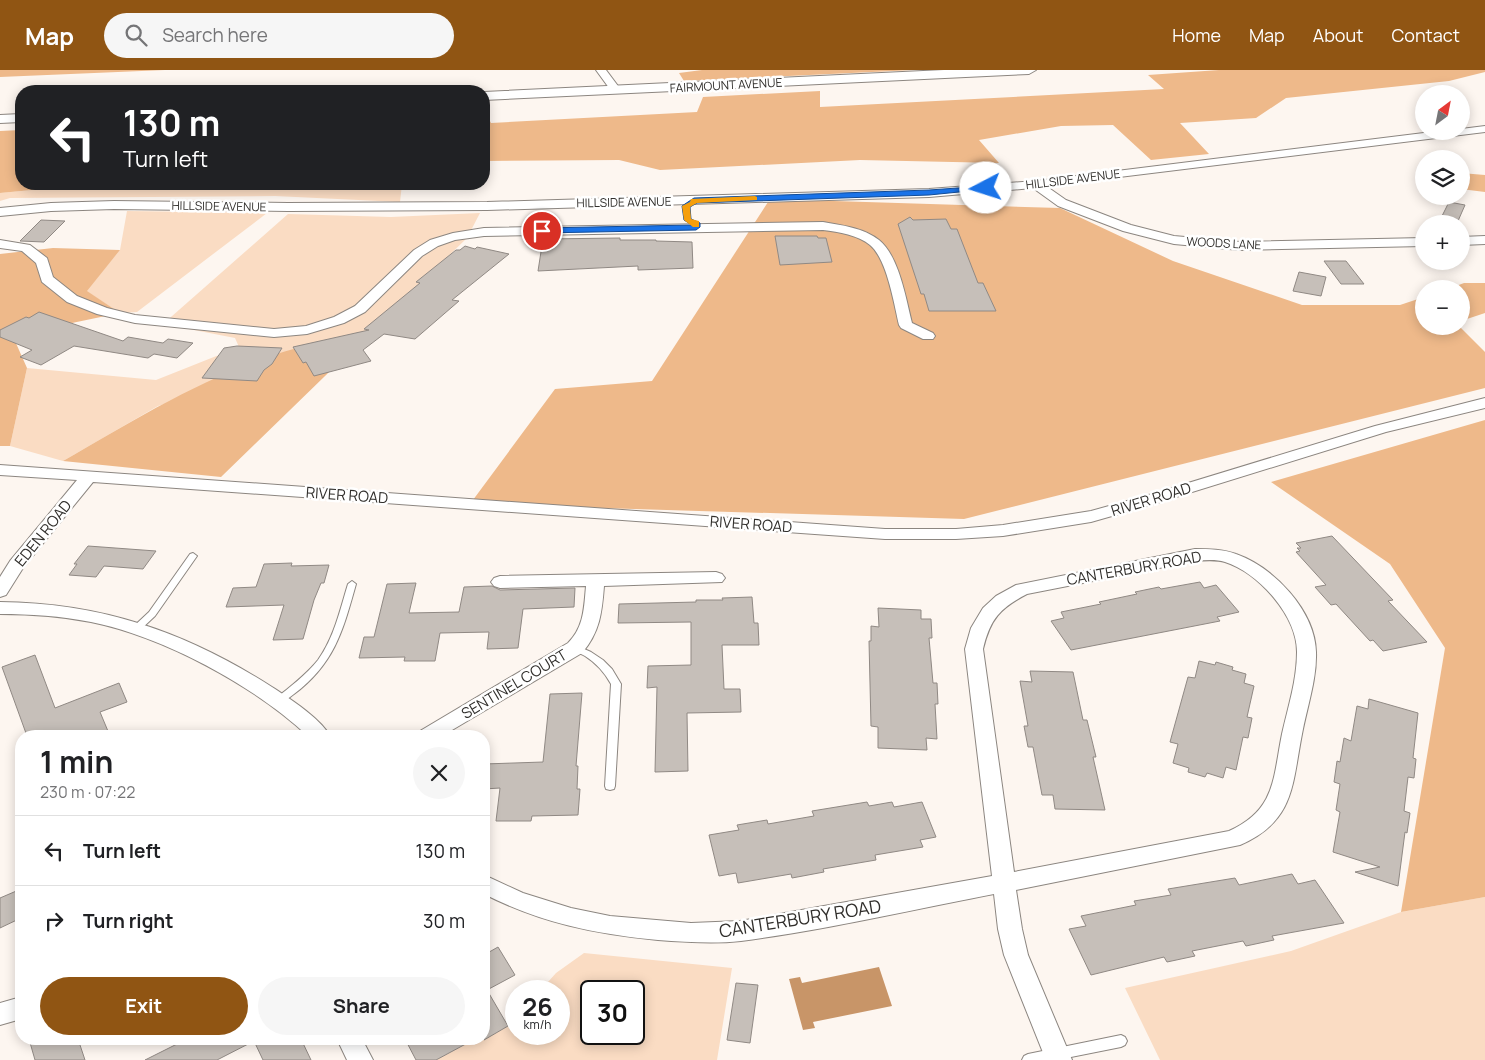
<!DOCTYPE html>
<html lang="en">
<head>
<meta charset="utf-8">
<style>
  :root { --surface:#fff; --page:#f6f6f6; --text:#202124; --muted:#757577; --line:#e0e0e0; --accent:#905513 }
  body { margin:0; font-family:Manrope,sans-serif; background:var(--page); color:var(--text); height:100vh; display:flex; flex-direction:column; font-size:19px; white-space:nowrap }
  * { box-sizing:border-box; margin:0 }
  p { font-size:16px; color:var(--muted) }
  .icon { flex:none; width:28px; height:28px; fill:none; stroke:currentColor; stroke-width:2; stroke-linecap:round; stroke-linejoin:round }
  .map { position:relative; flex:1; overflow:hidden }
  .details { position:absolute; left:15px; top:660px; width:475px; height:315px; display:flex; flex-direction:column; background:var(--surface); border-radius:20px; box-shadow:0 2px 12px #0003 }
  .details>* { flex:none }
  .hud { position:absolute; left:15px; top:15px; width:475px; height:105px; border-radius:20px; box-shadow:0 2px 12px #0003; background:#202124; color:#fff; overflow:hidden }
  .needle { width:32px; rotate:32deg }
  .buttons { position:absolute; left:1415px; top:15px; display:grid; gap:10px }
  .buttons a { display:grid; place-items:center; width:55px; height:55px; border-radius:50%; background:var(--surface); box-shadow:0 2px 12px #0003; font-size:25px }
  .speed { position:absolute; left:505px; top:910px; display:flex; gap:10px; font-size:25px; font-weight:700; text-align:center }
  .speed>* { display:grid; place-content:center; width:65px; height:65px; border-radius:50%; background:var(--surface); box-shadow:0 2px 12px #0003; line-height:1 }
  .speed small { font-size:12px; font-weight:400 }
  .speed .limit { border:2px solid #111; border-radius:8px; background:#fff; color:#111 }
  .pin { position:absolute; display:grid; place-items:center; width:42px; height:42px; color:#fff; margin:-21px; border:2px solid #fff; border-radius:50%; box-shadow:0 1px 5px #0007 }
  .me { position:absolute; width:55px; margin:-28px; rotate:265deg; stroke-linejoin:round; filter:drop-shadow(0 0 4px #0008) }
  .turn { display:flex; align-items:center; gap:18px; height:105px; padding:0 25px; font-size:22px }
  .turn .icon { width:65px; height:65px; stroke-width:2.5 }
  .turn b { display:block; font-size:35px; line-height:42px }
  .round { display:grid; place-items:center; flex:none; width:52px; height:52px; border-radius:26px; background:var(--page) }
  .summary { display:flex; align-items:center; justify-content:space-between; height:85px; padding:0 25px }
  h1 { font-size:30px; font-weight:700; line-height:38px }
  .button { display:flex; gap:10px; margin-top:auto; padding:10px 25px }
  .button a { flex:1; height:58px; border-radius:30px; background:var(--accent); color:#fff; font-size:20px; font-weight:700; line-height:58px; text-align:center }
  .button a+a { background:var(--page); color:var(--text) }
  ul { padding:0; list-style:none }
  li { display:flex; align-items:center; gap:15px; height:70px; padding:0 25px; border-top:1px solid var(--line) }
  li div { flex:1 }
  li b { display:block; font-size:19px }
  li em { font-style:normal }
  header { display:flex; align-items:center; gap:30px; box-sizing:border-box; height:70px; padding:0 25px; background:var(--accent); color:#fff }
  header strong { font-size:24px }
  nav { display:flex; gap:28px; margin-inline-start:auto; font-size:18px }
  .search { width:350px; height:45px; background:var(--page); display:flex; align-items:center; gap:12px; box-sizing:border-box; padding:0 18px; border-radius:28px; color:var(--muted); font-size:19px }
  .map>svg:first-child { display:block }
  .green { fill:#fadcc3; fill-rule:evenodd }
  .forest { fill:#eeb98a }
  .water { fill:#c89568 }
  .building { fill:#c6bfb9; stroke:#908984 }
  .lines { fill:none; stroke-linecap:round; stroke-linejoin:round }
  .service-casing { stroke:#8c8680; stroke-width:2 }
  .minor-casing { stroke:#8c8680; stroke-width:2 }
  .secondary-casing { stroke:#8c8680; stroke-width:2 }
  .service { fill:#fff; fill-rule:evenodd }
  .minor { fill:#fff; fill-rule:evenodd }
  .secondary { fill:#fff; fill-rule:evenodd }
  .route { fill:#1a73e8; stroke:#114b97 }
  .slow { fill:#f59e0b }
  .labels { text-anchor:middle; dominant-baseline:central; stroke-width:5; stroke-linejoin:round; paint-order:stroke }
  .far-street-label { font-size:12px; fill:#312f2c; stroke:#fff }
  .street-label { font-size:15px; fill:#312f2c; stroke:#fff }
  .near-street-label { font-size:18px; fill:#312f2c; stroke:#fff }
</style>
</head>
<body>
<header>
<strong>Map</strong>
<div class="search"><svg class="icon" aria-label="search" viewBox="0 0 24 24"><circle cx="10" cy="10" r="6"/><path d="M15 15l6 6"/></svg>Search here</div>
<nav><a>Home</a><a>Map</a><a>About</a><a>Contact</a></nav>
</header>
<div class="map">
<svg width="1485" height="990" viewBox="0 0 1485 990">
  <rect width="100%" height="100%" fill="#fdf6f0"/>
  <!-- green -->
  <path class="green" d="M96,114h306l-2,18 -125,-6 -265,2 -10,3v-8z
    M127,141l140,2 -130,99 -17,1 -34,-22 34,-41z
    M480,143l-13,25 -107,104 -202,64 -95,55 -53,-15 17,-78 129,12 83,-33 -4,-9 -72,-14 125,-110 103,3z
    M1485,827v163h-325l-35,-72 166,-37 110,-39z
    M584,883l148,15 -15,92h-281l35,-19 3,4 34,-19 8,-9v17h43v-43h-19l16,-18zM591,921h43v43h-43z"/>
  <!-- forest -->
  <path class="forest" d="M0,0h165l-165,7z
    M702,0h212l-230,11 -5,-8z
    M1219,0h266v2l-36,9 -163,17 -30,20 -76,5 29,31 -58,6 -38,-35 -52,1 -82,14 20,23 -139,-3 -200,10 -41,-10 -135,1v-51l7,13 206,-11 6,-15 117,-6v16l344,-18 -16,-14z
    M21,60v54h75l-96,9v-62z
    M1461,103l24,2v17l-24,-3z
    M770,129l290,9 113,53 129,44h98l24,-8v29h35l26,26v36l-521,131 -494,-15 85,-115 97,-8z
    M53,178l67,2 -33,41 33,22 -48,10 -39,1 -18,17 12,27 -17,78h-10v-192z
    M1464,213h21v30l-24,8v-32h-13z
    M360,272l-139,135 -158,-16c78,-45 163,-98 251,-117 14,-3 31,-1 46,-2z
    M1485,350v477l-84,15 44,-264 -55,-84 -119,-82z"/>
  <!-- water -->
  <path class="water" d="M879,897l13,39 -79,16 2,6 -12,2 -14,-51 11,-2 2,6z"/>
  <!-- building -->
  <path class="building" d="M1449,132l16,3 -7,16 -17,-3z
    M910,147l3,3 33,-1 5,10h6l21,54h5l13,28h-67l-5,-17h-3l-23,-70z
    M41,150l24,1 -21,21 -24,-1z
    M775,166h42l1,2h8l6,24 -52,3z
    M620,168v2h36v1l36,1 1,26 -55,2v-4l-100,5 5,-32z
    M465,176l10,3 2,-2 32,7 -57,46 7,1 -44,38 -31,-5 -21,16 8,11 -57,15 -8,-14 -3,1 -10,-16 76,-17 -5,-1 56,-46 -4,-1 40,-32h4z
    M1324,191h22l18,23h-23z
    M1299,202l27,5 -5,19 -28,-5z
    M39,242l84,29 5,-4 35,6 5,-4 25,4 -16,15 -23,-4 -6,4 -74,-12 -33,19 -21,-8 12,-7 -32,-13v-7l26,-13 3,1z
    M237,276l45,2 -10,16 -8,6 -7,11 -55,-3 22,-30z
    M1332,466l61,64 -5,1 39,41 -44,9 -10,-11 -3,1 -34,-37 -5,1 -16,-18 11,-2 -30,-33 4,-1 -3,-3h4l-5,-5z
    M88,476l68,5 -13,18 -39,-3 -8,11 -27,-2 8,-11h-3z
    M292,493l-1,3 38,-1 -5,18h-3l-7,17 -11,39 -30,1 11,-35 -58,2 7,-19 23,-1 8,-23z
    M1200,512l4,6 12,-3 23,27 -22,5 3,4 -149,29 -20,-29 13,-3 -3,-6 40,-8 -2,-2 38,-8 -2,-2 24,-5 2,2z
    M416,513l-7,30 50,-1 5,-25 28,-1 8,4 75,-2 -1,19 -51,2 -5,39 -31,1 2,-17 -49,1 -5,28h-31l1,-4 -46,1 5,-21h10l13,-53z
    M752,527l2,26h4l1,22h-37l2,44h16l1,23 -54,1 1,58 -33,1 2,-85 -10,1 1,-22 43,-1v-43l-73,1 1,-19 77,-2v-2h27l-1,-2z
    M878,538l43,2v9h10l1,19h-3l4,45h4l1,21h-3l2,35 -11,-1 1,12 -49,-2v-21l-7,-1 -2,-85h2v-15l8,1z
    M35,585l20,53 64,-25 8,19 -27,10 10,24h-83l-25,-69z
    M1199,591l16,4 1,-3 17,5 -1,3 14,4 -2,9 10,3 -7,31 5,1 -4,20 -5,-1 -7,33 -10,-3 -3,11 -16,-5 -2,4 -17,-5 1,-4 -16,-5 5,-19 -8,-2 18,-65 7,1z
    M1030,601l43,1 10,48h4l9,37h-3l12,53 -50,-1 -2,-14h-11l-9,-48h-5l-4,-21h4l-8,-45 12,1z
    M582,623l-6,73h2l-1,23h3l-2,26 -46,1 -1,5h-35l4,-33 -16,1v-25l59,-2 7,-68z
    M1369,629l49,14 -5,45 3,1 -2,19 -6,-1 -4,34 6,2 -3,20 -2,-1 -7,54 -43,-14 25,-5 -47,-15 7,-40 -4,-2 4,-26 -6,-2 3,-21 3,1 4,-24 7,3 6,-35 11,3z
    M867,732l2,4 23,-4 2,5 28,-5 14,35 -16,3 3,7 -48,8 1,5 -53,9 1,3 -32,6 -1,-4 -53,9 -2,-10 -17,3 -10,-41 30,-5 -2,-5 30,-5 1,4 46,-8 -2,-5z
    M1292,804l6,10 17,-4 29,43 -72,13 2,4 -28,6 -3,-5 -51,10 3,5 -28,6 -3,-5 -73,18 -22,-46 17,-3 -5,-10 55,-11 -2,-4 37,-6 -3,-6 67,-11 4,7z
    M21,819v29l-21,10v-30z
    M498,877l17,28 -28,15 21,36 -24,14v-85z
    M736,913l22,2 -8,58 -23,-3z
    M29,969h49l7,21h-50z
    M187,969h114l10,21h-48l-9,-19 -37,19h-72z
    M405,969h70l-39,21h-20z"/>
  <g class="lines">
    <!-- service casing -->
    <g class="service-casing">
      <path id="service" d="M193,483l4,3 -42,60 -16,15h-6l-2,-2 2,-2 16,-15 41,-58z
        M352,511l4,3c-13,46 -21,79 -62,110 -6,4 -12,11 -19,9l-2,-2 2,-2c15,-12 31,-24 43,-39 16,-22 22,-50 30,-76z
        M575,575l16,7 12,8 9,9 9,15 -6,102 -1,3 -4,1 -4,-1 -1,-3 6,-102c-6,-11 -15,-21 -26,-28 -5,-3 -11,-4 -15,-8l2,-2z
        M1121,965l4,2 2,4 -2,4 -4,2 -65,13h-34l2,-4 4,-2z"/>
    </g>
    <!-- minor casing -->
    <g class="minor-casing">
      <path id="minor" d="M596,0h10l15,20 -1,2h-8z
        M1485,56v6l-439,54 20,14 65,25 43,11 66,6 184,-4v8l-184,4 -66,-6 -51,-13 -65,-25 -25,-18 -104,9 -442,13 -199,1 -174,-2 -63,2 -51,5v-8l51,-5 63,-2 174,2 199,-1 442,-13 107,-8 404,-50h21v-2z
        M823,152c18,3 41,6 56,18 20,16 27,59 33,83l21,10 2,3 -2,3h-10l-22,-11 -2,-3c-5,-21 -12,-66 -29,-80 -12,-10 -31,-13 -47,-15l-339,6 -29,4 -17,6 -16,10 -57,56 -21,11 -37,11 -33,3 -139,-14 -38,-9 -30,-12 -25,-20 -6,-19 -14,-12 -22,-3v-8l30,5 17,13 6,19 24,19 30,12 28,7 139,14 32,-3 28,-9 21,-11 59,-56 16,-10 23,-7 31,-5z
        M1485,166v8l-24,1v-8z
        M1485,328v10l-99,24 -239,74 -56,16 -88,14 -47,3h-71l-792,-57 -70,86 -17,27 -6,2v-20l10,-16 67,-81 -77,-5v-10l885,64h71l47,-4 88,-14 61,-17 223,-68z
        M1195,479c14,0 28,0 41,5 37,13 79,56 80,98 1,27 -9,55 -14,82 -10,51 -7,87 -62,111l-224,45 6,39 6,26 44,105h-26l-42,-105 -6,-26 -4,-35c-84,16 -168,36 -253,47 -27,3 -55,1 -83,-1 -63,-6 -117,-17 -174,-46v-19l39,18 48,15 39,8 81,7 49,-2 252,-45 -27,-227 6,-21 12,-20 13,-12 20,-11zM1195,491c10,-1 21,-2 30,1 34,11 72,54 72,90 0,28 -9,55 -15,82 -9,44 -6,76 -53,97l-215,41 -31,-223c7,-30 17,-41 44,-55z
        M716,502l6,2 3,4 -3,4 -118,4c-2,26 -4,46 -22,67l-140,83h-25l3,-5 148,-88c16,-16 16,-35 18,-57l-86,2 -6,-2 -3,-4 3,-4 6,-2z
        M0,532c102,1 186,30 272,85 18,12 48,31 58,49h-22c-55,-51 -144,-99 -217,-114 -30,-6 -61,-8 -91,-8z
        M21,927v22l-21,6v-22z
        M337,969h25l11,21h-26z"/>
    </g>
    <!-- secondary casing -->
    <g class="secondary-casing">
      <path id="secondary" d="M944,0h92l-7,4 -545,26v-8z
        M21,44v8l-21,1v-8z"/>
    </g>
    <!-- service -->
    <use href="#service" class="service"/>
    <!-- minor -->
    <use href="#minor" class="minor"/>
    <!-- secondary -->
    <use href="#secondary" class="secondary"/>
  </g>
  <!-- route -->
  <path class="route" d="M986,116l4,2 -1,1 -60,6 -232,8 -7,4 1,12 9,4v4l-4,3 -154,3 -4,-2 4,-3 150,-3 -8,-5 -2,-14 12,-8 235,-8z"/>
  <!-- slow -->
  <path class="slow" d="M755,126l2,1v3l-60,3 -7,4 1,12 8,2v6h-6l-9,-7 -2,-14 8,-4 1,-3z"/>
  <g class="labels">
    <!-- far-street labels -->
    <g class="far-street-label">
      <text transform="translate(726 15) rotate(-3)">FAIRMOUNT AVENUE</text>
      <text transform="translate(1073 109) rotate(-7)">HILLSIDE AVENUE</text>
      <text transform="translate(624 132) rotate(-1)">HILLSIDE AVENUE</text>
      <text transform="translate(219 136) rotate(1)">HILLSIDE AVENUE</text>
      <text transform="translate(1224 173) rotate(3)">WOODS LANE</text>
    </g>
    <!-- street labels -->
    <g class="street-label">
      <text transform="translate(347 425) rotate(4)">RIVER ROAD</text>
      <text transform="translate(1151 429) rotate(-17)">RIVER ROAD</text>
      <text transform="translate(751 454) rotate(4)">RIVER ROAD</text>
      <text transform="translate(43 463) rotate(-51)">EDEN ROAD</text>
      <text transform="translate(1134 498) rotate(-10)">CANTERBURY ROAD</text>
      <text transform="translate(514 614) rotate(-31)">SENTINEL COURT</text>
    </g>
    <!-- near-street labels -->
    <g class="near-street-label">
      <text transform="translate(800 848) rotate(-9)">CANTERBURY ROAD</text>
    </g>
  </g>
</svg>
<div class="buttons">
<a><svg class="needle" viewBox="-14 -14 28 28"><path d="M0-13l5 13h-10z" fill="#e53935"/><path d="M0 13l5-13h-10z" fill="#757577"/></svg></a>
<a><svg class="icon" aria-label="layers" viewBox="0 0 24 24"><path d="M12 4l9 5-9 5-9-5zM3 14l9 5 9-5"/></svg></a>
<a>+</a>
<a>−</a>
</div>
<div class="speed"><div>26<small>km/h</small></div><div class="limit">30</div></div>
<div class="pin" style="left:542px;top:161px;background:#d93025"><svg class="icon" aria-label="arrive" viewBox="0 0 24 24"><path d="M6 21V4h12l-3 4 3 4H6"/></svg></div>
<svg class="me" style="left:986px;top:118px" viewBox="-20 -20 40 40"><circle r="19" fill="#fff"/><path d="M0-13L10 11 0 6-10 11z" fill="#1a73e8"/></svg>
<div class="hud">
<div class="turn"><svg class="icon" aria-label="left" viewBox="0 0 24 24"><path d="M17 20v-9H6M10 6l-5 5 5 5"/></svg><div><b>130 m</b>Turn left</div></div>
</div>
<section class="details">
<div class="summary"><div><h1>1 min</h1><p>230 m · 07:22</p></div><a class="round"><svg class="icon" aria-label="close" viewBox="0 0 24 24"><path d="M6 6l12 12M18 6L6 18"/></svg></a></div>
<ul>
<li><svg class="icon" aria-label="left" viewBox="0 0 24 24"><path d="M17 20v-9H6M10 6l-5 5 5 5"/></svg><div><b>Turn left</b></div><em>130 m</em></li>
<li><svg class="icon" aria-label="right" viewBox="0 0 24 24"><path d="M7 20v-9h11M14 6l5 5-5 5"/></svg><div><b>Turn right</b></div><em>30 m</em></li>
</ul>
<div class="button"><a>Exit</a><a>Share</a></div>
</section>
</div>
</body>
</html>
